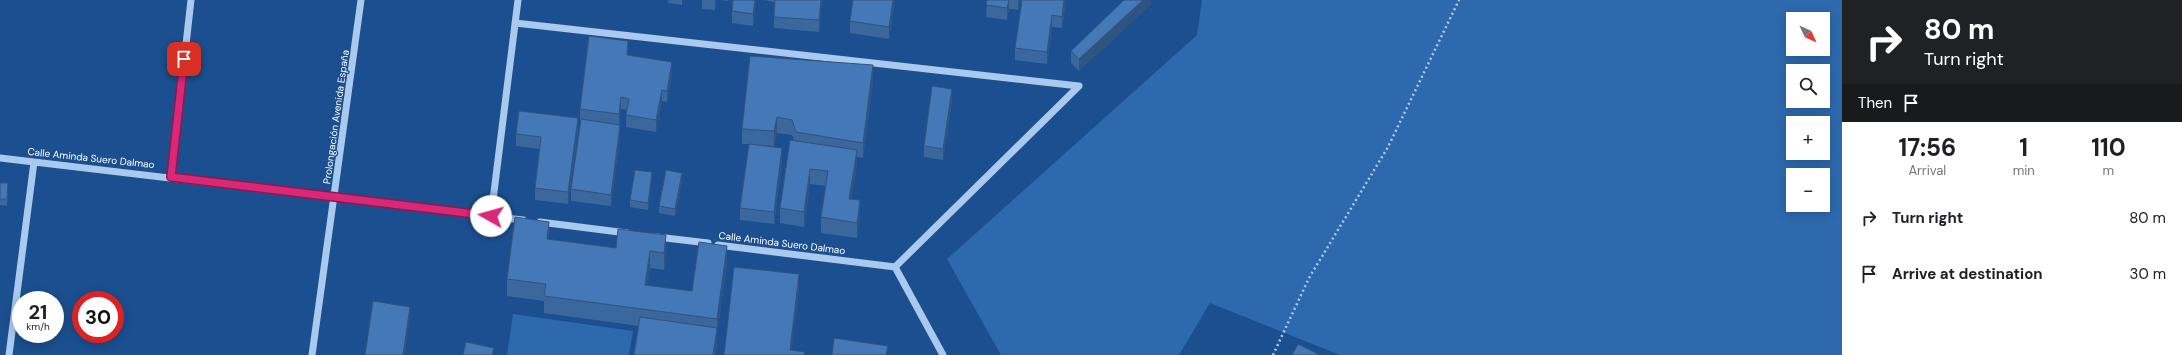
<!DOCTYPE html>
<html lang="en">
<head>
<meta charset="utf-8">
<style>
  :root { --surface:#fff; --page:#f6f6f6; --text:#202124; --muted:#757577 }
  body { margin:0; font-family:"DM Sans",sans-serif; background:var(--page); color:var(--text); height:100vh; display:flex; flex-direction:column; font-size:15px; white-space:nowrap }
  * { box-sizing:border-box; margin:0 }
  p { font-size:13px; color:var(--muted) }
  .icon { flex:none; width:22px; height:22px; fill:none; stroke:currentColor; stroke-width:2; stroke-linecap:round; stroke-linejoin:round }
  .map { position:relative; flex:1; overflow:hidden }
  .drawer { display:flex; flex-direction:column; background:var(--surface); width:340px }
  .drawer>* { flex:none }
  .guide { background:#202124; color:#fff; overflow:hidden }
  .needle { width:26px; rotate:134deg }
  .controls { position:absolute; left:1786px; top:12px; display:grid; gap:8px }
  .controls a { display:grid; place-items:center; width:44px; height:44px; border-radius:0px; background:var(--surface); box-shadow:0 2px 10px #0003; font-size:20px }
  .speed { position:absolute; left:12px; top:291px; display:flex; gap:8px; font-size:20px; font-weight:700; text-align:center }
  .speed>* { display:grid; place-content:center; width:52px; height:52px; border-radius:50%; background:var(--surface); box-shadow:0 2px 10px #0003; line-height:1 }
  .speed small { font-size:10px; font-weight:400 }
  .speed .limit { border:6px solid #d22; background:#fff; color:#111 }
  .pin { position:absolute; display:grid; place-items:center; width:34px; height:34px; color:#fff; margin:-17px; border-radius:8px; box-shadow:0 2px 6px #0006 }
  .me { position:absolute; width:44px; margin:-22px; rotate:277deg; stroke-linejoin:round; filter:drop-shadow(0 0 3px #0008) }
  .turn { display:flex; align-items:center; gap:14px; height:84px; padding:0 16px; font-size:18px }
  .turn .icon { width:52px; height:52px; stroke-width:2.5 }
  .turn b { display:block; font-size:28px; line-height:34px }
  .then { display:flex; align-items:center; height:38px; padding:0 16px; background:#0003; gap:8px; font-size:15px }
  .eta { display:flex; justify-content:space-evenly; align-items:center; height:68px; text-align:center }
  .eta b { font-size:24px; font-weight:700; line-height:28px }
  ul { padding:0; list-style:none }
  li { display:flex; align-items:center; gap:12px; height:56px; padding:0 16px }
  li div { flex:1 }
  li b { display:block; font-size:15px }
  li em { font-style:normal }
  main { display:flex; flex:1; min-height:0 }
  .map>svg:first-child { display:block }
  .green { fill:#2e69ad; fill-rule:evenodd }
  .lines { fill:none; stroke-linecap:round; stroke-linejoin:round }
  .path { stroke:#a9c9ee; stroke-width:2.5; stroke-dasharray:2 3; stroke-linecap:butt }
  .minor { stroke:#a9c9ee; stroke-width:7 }
  .wall { fill:#3a679d }
  .shaded-wall { fill:#305480 }
  .building { fill:#4478b7; stroke:#305480 }
  .route-casing { stroke:#8e194d; stroke-width:10 }
  .route { stroke:#db2777; stroke-width:7 }
  .labels { text-anchor:middle; dominant-baseline:central; stroke-width:3; stroke-linejoin:round; paint-order:stroke }
  .street-label { font-size:10px; fill:#fff; stroke:#1b4f8f }
</style>
</head>
<body>
<main>
<div class="map">
<svg width="1842" height="355" viewBox="0 0 1842 355">
  <rect width="100%" height="100%" fill="#1b4f8f"/>
  <!-- green -->
  <path class="green" d="M1202,0h640v355h-502l-130,-52 -31,52h-178l-54,-96 250,-224zM1793,19h30v30h-30zM1793,71h30v30h-30zM1793,123h30v30h-30zM1793,175h30v30h-30z
    M513,314l120,17 -4,24h-122z"/>
  <g class="lines">
    <!-- path -->
    <path class="path" d="M1273,355l36,-77 79,-131 71,-147"/>
    <!-- minor -->
    <path class="minor" d="M515,23l564,63 -184,181 48,88
      M0,158l523,62
      M171,177l20,-177
      M491,216l27,-216
      M540,222l87,11
      M657,237l51,6
      M718,245l177,22
      M9,355l25,-193
      M312,355l49,-355"/>
  </g>
  <!-- wall -->
  <path class="wall" d="M668,0h14v5l-14,-2z
    M702,0h14l-1,10 -13,-1z
    M718,0h11l-1,1z
    M756,0l-3,26 -21,-3v-12z
    M763,0h59l-3,32 -45,-4v-11l1,-15z
    M853,0h42l-6,39 -39,-6v-12z
    M987,0h33l-2,10 -9,-1 -2,11 -21,-3z
    M1066,0l-4,28 -10,-1 -5,37 -32,-4v-12z
    M1151,0v4l-72,67 -8,-8v-12z
    M628,53v2l44,19 -5,28 -5,-1 -6,31 -30,-5v-12l1,-5 -6,-1 -2,15 1,12 -9,70 -40,-5v-12l10,-68h-1v-12z
    M873,80l-10,78 -6,-1v8l-6,34 9,16 -3,23 -36,-5v-16l5,-31 -16,-2 -6,43 -24,-4v-15l14,-68 -2,-5 -15,-2 -3,13 -20,-1 28,15 -8,64 -34,-4v-12l9,-64h-7v-15z
    M952,101l-9,59 -19,-3v-11z
    M578,130l-10,74 -33,-4v-12l5,-39 -24,-3v-12z
    M652,179l-4,31 -18,-3v-7z
    M682,180l-7,36 -16,-3v-7z
    M0,183l8,7 -1,16 -7,-1z
    M549,240l67,8 50,4 -2,18 -14,-2 -3,18 45,5 35,-28 -10,71v10l-2,11h-81l5,-29 -95,-13v-12l-37,-5v-17z"/>
  <!-- shaded-wall -->
  <path class="shaded-wall" d="M715,0h1l-1,10z
    M755,0h1l-3,26v-12z
    M821,0h1l-3,32v-12z
    M893,0h2l-6,39v-12z
    M1009,0v9l-2,11v-12z
    M1018,0h2l-2,10z
    M1064,0h2l-4,28v-11z
    M1143,0h8v4l-72,67v-12z
    M1052,15v12l-5,37v-12z
    M628,41v12l-1,13v-11z
    M672,62v12l-5,28v-11z
    M873,65v15l-10,78v-15z
    M952,89v12l-9,59v-11z
    M662,90v11l-6,31v-12z
    M621,97v12l-2,17v-12z
    M777,117v16l-3,13v-15z
    M578,118v12l-10,74v-12z
    M620,125v11l-9,70v-11z
    M782,148v12l-8,64v-12z
    M857,150v15l-8,49v-15z
    M810,169v15l-6,43v-15z
    M652,172v7l-4,31v-7z
    M682,173v7l-7,36v-7z
    M8,183v7l-1,16v-7z
    M860,200v15l-3,23v-15z
    M549,222v17l-2,17v-17z
    M666,235v17l-2,18v-17z
    M727,246v17l-10,71v10l-2,11h-2l4,-25v-11z
    M650,251v17l-5,34v-17z
    M799,274v17l-8,64 -1,-5z
    M410,307v12l-5,36h-2z"/>
  <!-- building -->
  <path class="building" d="M733,0h22l-2,14 -21,-3z
    M775,0h46l-2,20 -45,-3z
    M853,0h40l-4,27 -39,-6z
    M987,0h22l-2,8 -21,-3z
    M1022,0h42l-2,17 -10,-2 -5,37 -32,-4z
    M1124,0h19l-64,59 -8,-8z
    M589,36l39,5 -1,14 45,7 -5,29 -5,-1 -6,30 -30,-5 3,-16 -8,-2 -2,17 -39,-5z
    M750,56l123,9 -10,78 -67,-11 -4,-12 -15,-3 -3,14 -32,-2z
    M932,86l20,3 -9,60 -19,-3z
    M519,111l59,7 -10,74 -33,-4 6,-51 -25,-3z
    M581,119l39,6 -9,70 -40,-6z
    M790,140l67,10 -8,49 11,1 -3,23 -36,-6 7,-46 -18,-2 -6,43 -24,-4z
    M749,144l33,4 -8,64 -34,-4z
    M635,170l17,2 -4,31 -18,-3z
    M666,170l16,3 -7,36 -16,-3z
    M0,183h8l-1,16h-7z
    M515,217l34,5 -2,17 69,9 2,-19 48,6 -2,18 -14,-2 -5,34 47,6 7,-49 28,4 -10,73 -173,-23 2,-12 -39,-5z
    M734,267l65,7 -9,76 15,2 -1,3h-80z
    M373,301l37,6 -7,48h-38z
    M640,317l77,11 -4,27h-79z
    M834,338l54,8 -2,9h-54z
    M466,342l28,6 -2,7h-29z
    M1298,344l22,11h-28z"/>
  <g class="lines">
    <!-- route casing -->
    <g class="route-casing">
      <path id="route" d="M184,59l-13,118 320,39"/>
    </g>
    <!-- route -->
    <use href="#route" class="route"/>
  </g>
  <g class="labels">
    <!-- street labels -->
    <g class="street-label">
      <text transform="translate(336 117) rotate(-82)">Prolongación Avenida España</text>
      <text transform="translate(91 158) rotate(6)">Calle Aminda Suero Dalmao</text>
      <text transform="translate(782 243) rotate(7)">Calle Aminda Suero Dalmao</text>
    </g>
  </g>
</svg>
<div class="controls">
<a><svg class="needle" viewBox="-14 -14 28 28"><path d="M0-13l5 13h-10z" fill="#e53935"/><path d="M0 13l5-13h-10z" fill="#757577"/></svg></a>
<a><svg class="icon" aria-label="search" viewBox="0 0 24 24"><circle cx="10" cy="10" r="6"/><path d="M15 15l6 6"/></svg></a>
<a>+</a>
<a>−</a>
</div>
<div class="speed"><div>21<small>km/h</small></div><div class="limit">30</div></div>
<div class="pin" style="left:184px;top:59px;background:#d93025"><svg class="icon" aria-label="arrive" viewBox="0 0 24 24"><path d="M6 21V4h12l-3 4 3 4H6"/></svg></div>
<svg class="me" style="left:491px;top:216px" viewBox="-20 -20 40 40"><circle r="19" fill="#fff"/><path d="M0-13L10 11 0 6-10 11z" fill="#db2777"/></svg>
</div>
<section class="drawer">
<div class="guide">
<div class="turn"><svg class="icon" aria-label="right" viewBox="0 0 24 24"><path d="M7 20v-9h11M14 6l5 5-5 5"/></svg><div><b>80 m</b>Turn right</div></div>
<div class="then">Then<svg class="icon" aria-label="arrive" viewBox="0 0 24 24"><path d="M6 21V4h12l-3 4 3 4H6"/></svg></div>
</div>
<div class="eta">
<div><b>17:56</b><p>Arrival</p></div>
<div><b>1</b><p>min</p></div>
<div><b>110</b><p>m</p></div>
</div>
<ul>
<li><svg class="icon" aria-label="right" viewBox="0 0 24 24"><path d="M7 20v-9h11M14 6l5 5-5 5"/></svg><div><b>Turn right</b></div><em>80 m</em></li>
<li><svg class="icon" aria-label="arrive" viewBox="0 0 24 24"><path d="M6 21V4h12l-3 4 3 4H6"/></svg><div><b>Arrive at destination</b></div><em>30 m</em></li>
</ul>
</section>
</main>
</body>
</html>
